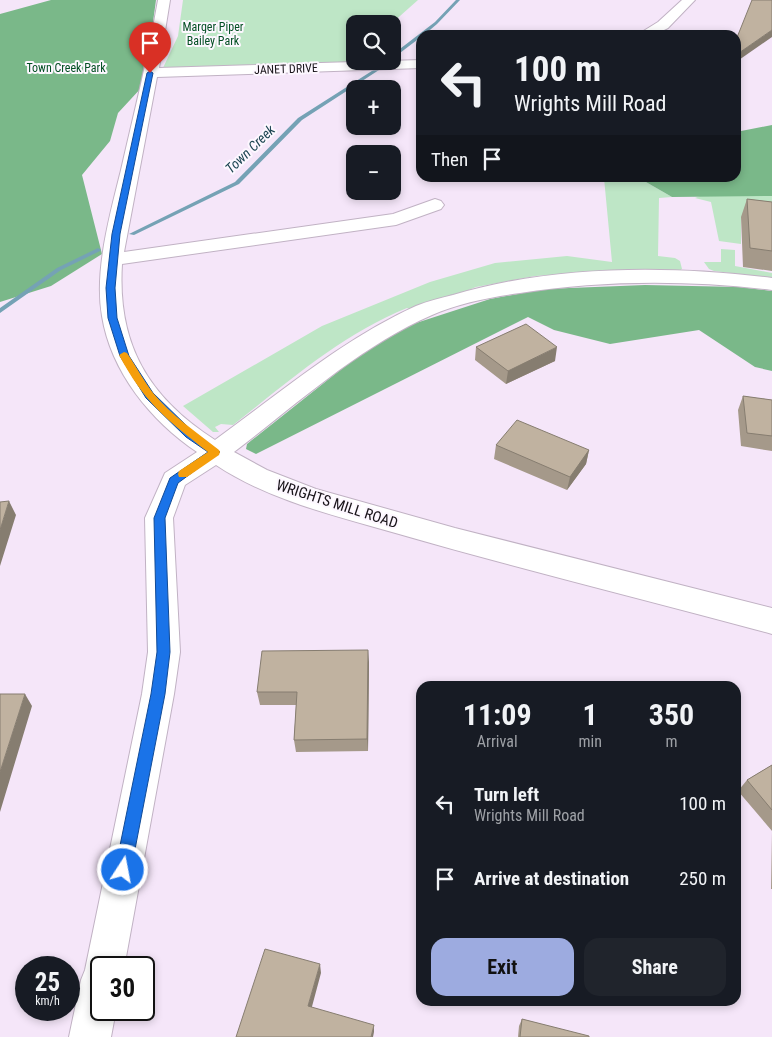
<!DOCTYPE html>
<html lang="en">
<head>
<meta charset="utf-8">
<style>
  :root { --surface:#171b24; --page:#20242c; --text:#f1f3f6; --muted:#9ea1a6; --accent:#9dabe0 }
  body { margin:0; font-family:"Roboto Condensed",sans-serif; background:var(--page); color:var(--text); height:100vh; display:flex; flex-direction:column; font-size:19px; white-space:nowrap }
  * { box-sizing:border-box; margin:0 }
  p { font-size:16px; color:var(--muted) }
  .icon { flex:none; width:28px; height:28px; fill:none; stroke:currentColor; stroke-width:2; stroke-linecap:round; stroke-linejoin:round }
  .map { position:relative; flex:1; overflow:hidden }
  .drawer { position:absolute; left:416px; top:681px; width:325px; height:325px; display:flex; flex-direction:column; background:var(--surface); border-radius:15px; box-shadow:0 2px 8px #0003 }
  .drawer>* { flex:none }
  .guide { position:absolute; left:416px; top:30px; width:325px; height:152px; border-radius:15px; box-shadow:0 2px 8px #0003; background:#171b24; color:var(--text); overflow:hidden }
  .buttons { position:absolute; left:346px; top:15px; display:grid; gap:10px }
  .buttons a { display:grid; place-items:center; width:55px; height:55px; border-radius:10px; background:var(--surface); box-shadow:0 2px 8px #0003; font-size:25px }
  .speed { position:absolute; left:15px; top:956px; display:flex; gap:10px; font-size:25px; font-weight:700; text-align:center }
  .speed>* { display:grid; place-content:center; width:65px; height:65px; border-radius:50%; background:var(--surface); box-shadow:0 2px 8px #0003; line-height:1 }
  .speed small { font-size:12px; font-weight:400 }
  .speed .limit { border:2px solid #111; border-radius:8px; background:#fff; color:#111 }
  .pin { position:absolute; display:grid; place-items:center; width:42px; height:42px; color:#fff; margin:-51px -21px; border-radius:50% 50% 50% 0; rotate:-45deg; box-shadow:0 0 5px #0007 }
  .pin .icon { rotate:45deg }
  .me { position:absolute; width:55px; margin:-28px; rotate:11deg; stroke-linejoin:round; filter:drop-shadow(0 0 4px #0008) }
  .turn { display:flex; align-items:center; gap:18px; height:105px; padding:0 15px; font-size:22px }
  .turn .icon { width:65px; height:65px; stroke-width:2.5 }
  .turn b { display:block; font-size:35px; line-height:42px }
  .then { display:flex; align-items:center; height:48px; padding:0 15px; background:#0003; gap:10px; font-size:19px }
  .eta { display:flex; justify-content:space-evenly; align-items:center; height:85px; text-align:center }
  .eta b { font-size:30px; font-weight:700; line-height:35px }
  .primary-button { display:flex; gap:10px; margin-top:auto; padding:10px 15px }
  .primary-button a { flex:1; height:58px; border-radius:15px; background:var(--accent); color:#111; font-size:20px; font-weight:700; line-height:58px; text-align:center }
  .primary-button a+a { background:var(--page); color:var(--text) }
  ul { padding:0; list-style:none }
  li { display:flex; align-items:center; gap:15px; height:75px; padding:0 15px }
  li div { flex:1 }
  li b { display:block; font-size:19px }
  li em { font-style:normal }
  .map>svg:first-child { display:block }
  .green { fill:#bee6c6 }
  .forest { fill:#7ab889 }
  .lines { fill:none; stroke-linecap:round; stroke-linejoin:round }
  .stream { fill:#75a2b5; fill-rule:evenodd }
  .minor-casing { stroke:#c1b2c4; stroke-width:2 }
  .minor { fill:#fff; fill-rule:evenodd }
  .wall { fill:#a5998a }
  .shaded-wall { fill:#867d70 }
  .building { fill:#c0b2a0; stroke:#867d70 }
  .route { fill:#1a73e8; stroke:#114b97 }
  .slow { fill:#f59e0b }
  .labels { text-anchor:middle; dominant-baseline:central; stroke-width:4; stroke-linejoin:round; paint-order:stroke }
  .far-park-label { font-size:12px; fill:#034f23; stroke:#fdf7ff }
  .far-street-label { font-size:12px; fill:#181319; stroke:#fdf7ff }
  .far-water-label { font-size:14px; font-style:italic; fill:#1e4653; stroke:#fdf7ff }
  .street-label { font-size:15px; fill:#181319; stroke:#fdf7ff }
</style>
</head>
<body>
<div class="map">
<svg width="772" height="1037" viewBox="0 0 772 1037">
  <rect width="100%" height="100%" fill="#f5e6f9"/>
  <!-- green -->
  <path class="green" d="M183,0h235l-27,24h-36v31l-10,8 -183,7 16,-34z
    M604,178h35l33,19 -13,1 -1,58 17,2 5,3 2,8 -5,3 -66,-1 -76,5 -59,11 -34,14 -31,9 -4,-2c-66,27 -119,74 -174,117l-12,-1 -6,3 4,5h-6l-30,-26 139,-80 108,-44 65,-19 72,-7 45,6z
    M700,196h72v25l-31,-4v27l-22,-3 -8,-39 -16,-4z
    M721,249l14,1v16l37,7v5l-58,-7 -5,-2 -5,-7h17z"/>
  <!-- forest -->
  <path class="forest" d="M51,0h105l-3,22 -7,19 -4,46 -24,26 -8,28 -28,34 20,79 -51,32 -51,16v-288z
    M772,125v71l-100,1 -33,-19h97v-46z
    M645,285l94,2 33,4v80l-17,-4 -56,-37 -89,14 -56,-14 -26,-13 -272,137 -10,-5 1,-5 97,-77 28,-20 41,-23 77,-25 55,-10z"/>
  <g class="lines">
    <!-- stream -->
    <path class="stream" d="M456,0h4l-23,24 -13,11h-3v2l-29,22v-4l43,-33z
      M375,69l4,1 -77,50 -63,64 -105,51 -5,-1 106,-52 63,-64z
      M98,248l3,2 -1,1 -39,19 -61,43v-5l57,-40z"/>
    <!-- minor casing -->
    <g class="minor-casing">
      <path id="minor" d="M158,0h12l-11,68 262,-8v8l-264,9 -33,175 269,-38 42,-15 6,2 3,4 -3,4 -45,16 -274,39c-5,80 26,133 93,176 65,-47 128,-101 201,-134 12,-5 25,-8 37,-11 99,-30 217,-30 319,-17v12c-83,-10 -169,-10 -252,3 -29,4 -61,10 -88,22 -73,32 -135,89 -198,137l33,18 49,19 139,39 317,80v26c-124,-34 -249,-64 -373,-100 -62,-18 -129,-33 -183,-69l-31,20 -12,33 7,134 -6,42 -50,274h-23v42h15l-5,27h-42l12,-57 4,-10 57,-276 6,-42 -3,-134 20,-45 32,-21c-46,-31 -86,-80 -95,-136 -8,-45 8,-102 19,-146 13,-57 27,-112 37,-170z
        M682,0h13l-27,28 -14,7h-17l21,-13z"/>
    </g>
    <!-- minor -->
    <use href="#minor" class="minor"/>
  </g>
  <!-- wall -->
  <path class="wall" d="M747,199l25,3v69l-29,-4 -2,-50z
    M476,347l79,14 -49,23 -31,-24z
    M743,396l29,4v51l-31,-5 -3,-36z
    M496,445l93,5 -3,14 -19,26 -73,-31z
    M369,662l-1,89 -72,1 -2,-12 2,-35h-36l-3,-13z
    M772,765v124h-1l1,-58 -34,-40 9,-11z
    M522,1019l67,18h-71l1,-11z"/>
  <!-- shaded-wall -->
  <path class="shaded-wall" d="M772,30v7l-36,25v-7z
    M557,347l-2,14 -49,23 2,-13z
    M589,450l-3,14 -19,26 3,-13z
    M9,501l7,14 -16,51v-36z
    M368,650l1,12 -1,89 -1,-12z
    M25,694l7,12 -32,106v-40z
    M320,964l1,9 -11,41 -2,-8z
    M374,1025v7l-1,5h-2z"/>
  <!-- building -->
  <path class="building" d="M752,0h20v30l-36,25v-15z
    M747,199l25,3v49l-22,-3z
    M526,324l31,23 -49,24 -32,-24z
    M743,396l29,4v36l-25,-3z
    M517,420l72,30 -19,27 -74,-32z
    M9,501l-9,29v-28z
    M368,650l-1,89 -73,1 3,-48h-40l5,-41z
    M0,694h25l-25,78z
    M772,765v45l-25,-30z
    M265,949l55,15 -12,42 66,19 -3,12h-135z
    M522,1019l67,17v1h-69z"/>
  <!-- route -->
  <path class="route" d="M150,71l3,2 -33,161 -5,54 2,30 12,38 24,37 40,39 27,20 -42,31 -13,35 5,134 -5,42 -34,176 -2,5 -6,3 -6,-3 -2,-5 36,-176 6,-42 -3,-134 16,-40 38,-26 -22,-15 -40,-39 -26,-42 -12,-38 -2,-30 6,-54 35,-161z"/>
  <!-- slow -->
  <path class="slow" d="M124,352l3,1c9,13 16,27 26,40 18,22 43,39 66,57l1,2 -1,3 -32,22h-8l-1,-3 1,-3 29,-19c-41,-32 -64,-50 -89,-97z"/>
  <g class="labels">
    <!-- far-park labels -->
    <g class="far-park-label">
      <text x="213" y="27">Marger Piper<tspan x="213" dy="14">Bailey Park</tspan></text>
      <text x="66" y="68">Town Creek Park</text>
    </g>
    <!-- far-street labels -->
    <g class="far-street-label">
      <text transform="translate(286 69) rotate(-2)">JANET DRIVE</text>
    </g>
    <!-- far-water labels -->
    <g class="far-water-label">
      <text transform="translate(250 149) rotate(-44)">Town Creek</text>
    </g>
    <!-- street labels -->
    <g class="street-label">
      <text transform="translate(337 504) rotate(18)">WRIGHTS MILL ROAD</text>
    </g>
  </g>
</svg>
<div class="buttons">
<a><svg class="icon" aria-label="search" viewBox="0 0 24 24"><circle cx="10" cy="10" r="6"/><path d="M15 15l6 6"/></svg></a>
<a>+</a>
<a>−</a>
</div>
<div class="speed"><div>25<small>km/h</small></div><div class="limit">30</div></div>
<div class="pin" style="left:150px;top:73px;background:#d93025"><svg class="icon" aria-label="arrive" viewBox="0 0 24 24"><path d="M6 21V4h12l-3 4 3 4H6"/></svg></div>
<svg class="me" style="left:123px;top:870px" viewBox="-20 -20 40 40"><circle r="17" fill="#1a73e8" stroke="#fff" stroke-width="3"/><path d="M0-11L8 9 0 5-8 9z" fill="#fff"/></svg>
<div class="guide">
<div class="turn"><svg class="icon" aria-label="left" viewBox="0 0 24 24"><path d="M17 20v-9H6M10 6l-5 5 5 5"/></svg><div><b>100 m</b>Wrights Mill Road</div></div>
<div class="then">Then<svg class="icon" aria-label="arrive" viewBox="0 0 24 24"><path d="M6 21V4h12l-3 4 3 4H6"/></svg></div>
</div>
<section class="drawer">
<div class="eta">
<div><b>11:09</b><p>Arrival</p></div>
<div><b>1</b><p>min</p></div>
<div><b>350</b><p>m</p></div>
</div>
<ul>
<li><svg class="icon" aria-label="left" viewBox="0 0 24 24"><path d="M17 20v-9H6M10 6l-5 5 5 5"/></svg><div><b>Turn left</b><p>Wrights Mill Road</p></div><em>100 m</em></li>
<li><svg class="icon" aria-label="arrive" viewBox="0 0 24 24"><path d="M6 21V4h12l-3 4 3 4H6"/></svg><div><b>Arrive at destination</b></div><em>250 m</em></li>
</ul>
<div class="primary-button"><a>Exit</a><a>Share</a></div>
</section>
</div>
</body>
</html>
